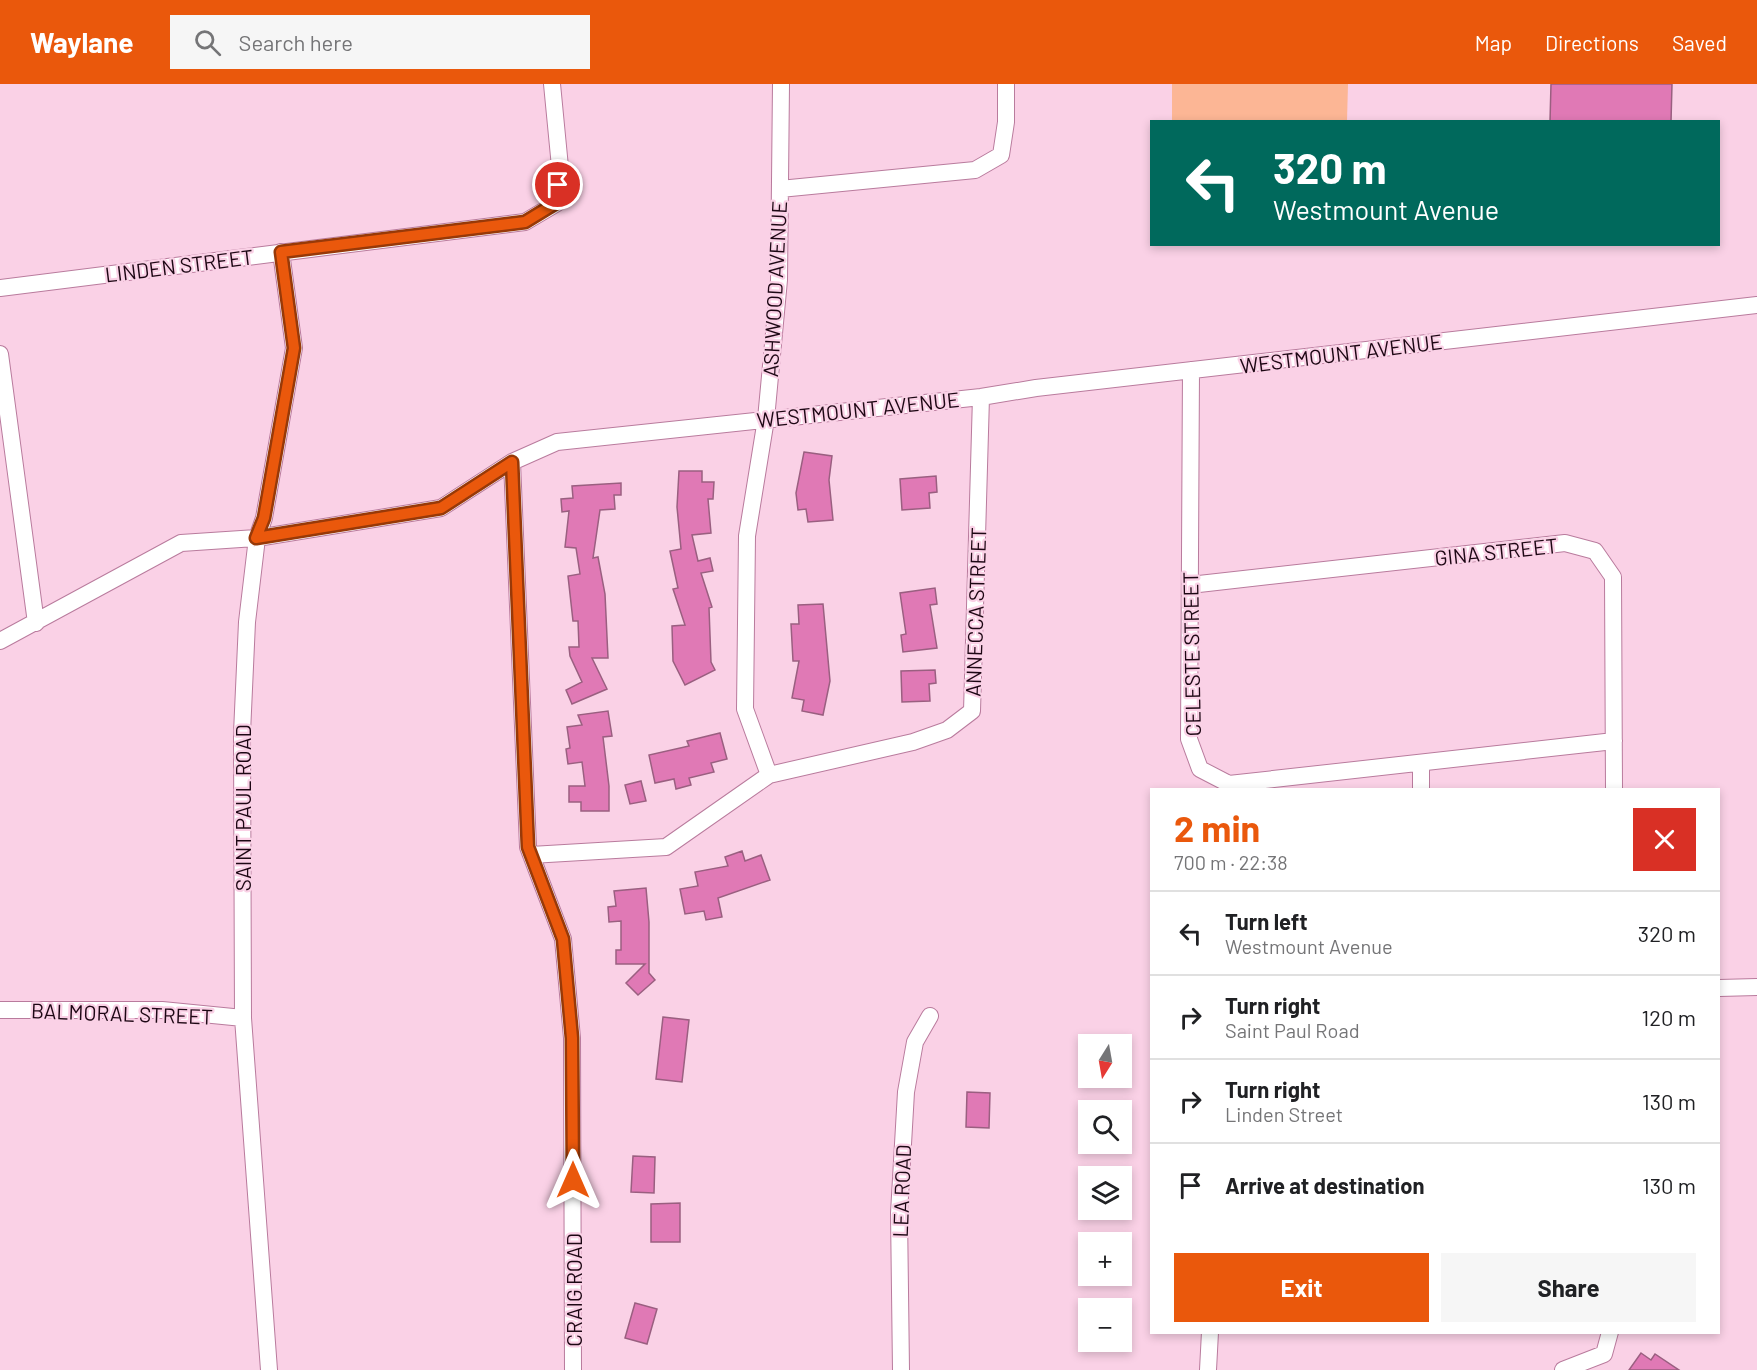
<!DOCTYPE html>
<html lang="en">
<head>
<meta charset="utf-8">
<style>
  :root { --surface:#fff; --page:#f6f6f6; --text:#202124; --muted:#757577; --line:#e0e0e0; --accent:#ea580c }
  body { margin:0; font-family:Barlow,sans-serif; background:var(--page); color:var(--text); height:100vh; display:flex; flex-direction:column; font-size:22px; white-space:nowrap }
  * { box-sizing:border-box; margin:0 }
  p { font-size:20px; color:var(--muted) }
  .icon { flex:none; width:33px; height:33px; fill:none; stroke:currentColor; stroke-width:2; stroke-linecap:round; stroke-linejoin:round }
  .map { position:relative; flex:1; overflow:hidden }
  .drawer { position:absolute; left:1150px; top:704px; width:570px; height:546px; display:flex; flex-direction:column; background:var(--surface); border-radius:0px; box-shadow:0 3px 9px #0003 }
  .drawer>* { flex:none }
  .top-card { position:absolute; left:1150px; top:36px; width:570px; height:126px; border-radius:0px; box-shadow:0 3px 9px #0003; background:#00695c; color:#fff; overflow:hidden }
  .needle { width:39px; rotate:191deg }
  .controls { position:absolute; left:1078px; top:950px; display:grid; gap:12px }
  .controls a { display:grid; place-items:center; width:54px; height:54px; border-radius:0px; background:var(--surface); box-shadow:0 3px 9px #0003; font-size:30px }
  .pin { position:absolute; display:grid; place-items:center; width:51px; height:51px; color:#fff; margin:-26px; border:3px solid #fff; border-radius:50%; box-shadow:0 2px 6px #0007 }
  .me { position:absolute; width:66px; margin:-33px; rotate:0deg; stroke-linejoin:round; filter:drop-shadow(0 0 4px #0008) }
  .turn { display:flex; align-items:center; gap:21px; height:126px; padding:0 24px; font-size:27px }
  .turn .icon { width:78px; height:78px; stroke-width:2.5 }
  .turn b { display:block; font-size:42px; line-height:51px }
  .round { display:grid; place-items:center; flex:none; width:63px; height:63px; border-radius:0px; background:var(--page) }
  .headline { display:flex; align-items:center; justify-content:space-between; height:102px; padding:0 24px }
  h1 { font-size:36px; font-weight:700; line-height:45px; color:var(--accent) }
  .primary-button { display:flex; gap:12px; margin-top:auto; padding:12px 24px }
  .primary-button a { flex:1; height:69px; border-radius:0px; background:var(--accent); color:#fff; font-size:24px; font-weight:700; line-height:69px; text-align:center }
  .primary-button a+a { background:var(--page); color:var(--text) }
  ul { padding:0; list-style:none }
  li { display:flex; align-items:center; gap:18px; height:84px; padding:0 24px; border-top:2px solid var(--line) }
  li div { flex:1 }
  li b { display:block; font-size:22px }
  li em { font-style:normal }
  header { display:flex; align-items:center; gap:36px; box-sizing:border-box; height:84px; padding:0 30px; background:var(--accent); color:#fff }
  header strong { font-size:28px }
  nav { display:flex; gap:33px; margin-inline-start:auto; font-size:21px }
  .search { width:420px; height:54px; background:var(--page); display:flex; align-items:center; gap:15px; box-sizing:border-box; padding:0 21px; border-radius:0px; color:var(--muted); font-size:22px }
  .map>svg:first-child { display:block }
  .green { fill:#fcb695 }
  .building { fill:#e079b5; stroke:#9a5f80; stroke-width:1.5 }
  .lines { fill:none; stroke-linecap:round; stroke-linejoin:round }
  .street-casing { stroke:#b97b9d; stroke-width:18 }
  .street { stroke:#fff; stroke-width:16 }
  .route-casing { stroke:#983908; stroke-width:15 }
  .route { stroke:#ea580c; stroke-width:10 }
  .labels { text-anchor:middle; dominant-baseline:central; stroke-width:4.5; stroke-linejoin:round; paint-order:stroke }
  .street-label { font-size:21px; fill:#1d0714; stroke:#fad1e6 }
</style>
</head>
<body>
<header>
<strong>Waylane</strong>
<div class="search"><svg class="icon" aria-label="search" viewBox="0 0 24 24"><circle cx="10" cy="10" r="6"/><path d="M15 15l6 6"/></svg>Search here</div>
<nav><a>Map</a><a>Directions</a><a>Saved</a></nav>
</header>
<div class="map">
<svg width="1757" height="1286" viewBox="0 0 1757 1286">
  <rect width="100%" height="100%" fill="#fad1e6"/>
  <!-- green -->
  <path class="green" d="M1172,0h176l-1,37h-175z"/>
  <!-- building -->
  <path class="building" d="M1551,0h121l-1,38h-121z
    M804,368l28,4 -3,24 4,40 -25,2 -2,-13 -8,1 -2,-17z
    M679,387h23v11h12l-1,17h-5l3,34 -19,2 6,26 12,-3 3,13 -12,2 11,34 -3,1 2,54 4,8 -30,15 -12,-24 -1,-35 13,-1 -12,-36 5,-1 -8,-37 11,-2 -4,-42z
    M936,392l1,16 -8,1 1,15 -28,2 -2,-31z
    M621,399v12h-7l1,14 -15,1 -7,48 5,-1 7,37 3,64h-16l15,31 -35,15 -6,-14 16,-8 -12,-26 -1,-9h10l-1,-26h-5l-5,-45 12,-2 -4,-26 -11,-1 4,-36 -7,1 -1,-13 12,-1 -1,-12z
    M935,504l2,16 -7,1 7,43 -34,4 -2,-17 5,-1 -6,-41z
    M823,520l7,77 -7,34 -21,-4 2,-11 -12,-2 7,-37h-6l-2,-37h8l-1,-19z
    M935,586l1,13 -7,1 1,17 -28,1 -1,-31z
    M608,627l4,25 -9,1 6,49v25h-28v-9h-12v-16h16l-3,-24 -14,2 -2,-15 4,-1 -3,-21 15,-2 -4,-10z
    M720,649l7,26 -16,4 3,9 -25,6 2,7 -15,4 -2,-10 -19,4 -6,-28 40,-9 -2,-5z
    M641,697l5,20 -16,3 -5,-19z
    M742,767l3,10 16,-6 9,25 -52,18 4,19 -16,3 -2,-9 -19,3 -5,-25 18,-3 -3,-14 33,-6 -3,-9z
    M646,804l3,34v51l6,7 -17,15 -12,-12 19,-19h-29v-14h5v-29l-12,1 -1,-15 8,-1 -2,-15z
    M663,933l26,3 -7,62 -26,-3z
    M967,1008l23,1 -1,35 -23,-1z
    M633,1072l22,1 -1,36 -23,-1z
    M680,1119v39h-29v-38z
    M635,1219l22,6 -10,35 -22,-6z
    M1641,1269l10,7 4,-6 24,16h-50z"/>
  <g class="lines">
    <!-- street casing -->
    <g class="street-casing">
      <path id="street" d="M780,105l195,-19 26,-15 5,-33v-38
        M0,204l525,-66 32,-19 3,-36 -8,-83
        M0,270l36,269
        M1191,286l-2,369 11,30 29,15 385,-43
        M512,378l16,385 35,92 9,99 1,332
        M1190,501l375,-42 30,8 18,26 1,212
        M0,557l181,-98 76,-5 184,-30 71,-46 45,-20 424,-45 55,-9 721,-83
        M769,691l-24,-66 2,-173 19,-117 13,-139 2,-196
        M1421,705v-26
        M531,771l135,-8 103,-72 144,-33 34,-12 25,-19 9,-314
        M1719,904l38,-1
        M0,926h162l81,8
        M269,1286l-26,-352 -1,-285 5,-111 10,-84 7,-20 30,-170 -13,-96
        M901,1286l-2,-157 7,-121 9,-50 15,-26
        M1208,1286l2,-38
        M1563,1286l41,-16 6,-22"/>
    </g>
    <!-- street -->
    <use href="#street" class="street"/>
  </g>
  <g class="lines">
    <!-- route casing -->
    <g class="route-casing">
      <path id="route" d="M558,101l-2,18 -31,19 -244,30 13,96 -30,170 -8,20 185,-30 71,-46 16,385 35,92 9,99 1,142"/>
    </g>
    <!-- route -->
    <use href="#route" class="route"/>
  </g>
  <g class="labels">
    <!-- street labels -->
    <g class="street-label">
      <text transform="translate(179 181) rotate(-7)">LINDEN STREET</text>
      <text transform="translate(774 205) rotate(-87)">ASHWOOD AVENUE</text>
      <text transform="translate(1341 269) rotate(-7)">WESTMOUNT AVENUE</text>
      <text transform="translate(858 325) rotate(-6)">WESTMOUNT AVENUE</text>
      <text transform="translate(1496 467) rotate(-6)">GINA STREET</text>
      <text transform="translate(975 528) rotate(-88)">ANNECCA STREET</text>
      <text transform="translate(1191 570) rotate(-91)">CELESTE STREET</text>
      <text transform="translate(242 724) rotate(-90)">SAINT PAUL ROAD</text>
      <text transform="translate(122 929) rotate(2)">BALMORAL STREET</text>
      <text transform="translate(901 1107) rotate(-88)">LEA ROAD</text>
      <text transform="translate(573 1206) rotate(-90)">CRAIG ROAD</text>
    </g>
  </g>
</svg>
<div class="controls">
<a><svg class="needle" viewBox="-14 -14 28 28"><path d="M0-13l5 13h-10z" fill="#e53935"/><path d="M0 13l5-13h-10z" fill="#757577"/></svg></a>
<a><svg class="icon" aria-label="search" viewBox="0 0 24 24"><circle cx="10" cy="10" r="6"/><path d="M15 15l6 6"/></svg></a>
<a><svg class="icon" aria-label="layers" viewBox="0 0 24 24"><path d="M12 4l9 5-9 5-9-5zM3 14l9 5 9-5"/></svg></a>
<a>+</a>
<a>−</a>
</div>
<div class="pin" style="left:558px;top:101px;background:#d93025"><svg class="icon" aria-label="arrive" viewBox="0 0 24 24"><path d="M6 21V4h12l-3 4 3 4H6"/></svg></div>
<svg class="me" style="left:573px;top:1096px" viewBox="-20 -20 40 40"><path d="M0-17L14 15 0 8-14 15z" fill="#ea580c" stroke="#fff" stroke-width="4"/></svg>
<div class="top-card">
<div class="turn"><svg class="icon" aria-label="left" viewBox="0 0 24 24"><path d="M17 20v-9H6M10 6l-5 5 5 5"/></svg><div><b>320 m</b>Westmount Avenue</div></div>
</div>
<section class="drawer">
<div class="headline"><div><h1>2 min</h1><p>700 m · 22:38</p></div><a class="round" style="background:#d93025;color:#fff"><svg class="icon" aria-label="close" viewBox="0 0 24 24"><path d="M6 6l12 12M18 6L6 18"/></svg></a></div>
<ul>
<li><svg class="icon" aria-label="left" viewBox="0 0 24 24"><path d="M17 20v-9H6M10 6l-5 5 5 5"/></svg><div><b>Turn left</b><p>Westmount Avenue</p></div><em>320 m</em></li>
<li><svg class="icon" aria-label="right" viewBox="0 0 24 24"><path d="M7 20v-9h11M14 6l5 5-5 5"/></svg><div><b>Turn right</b><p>Saint Paul Road</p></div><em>120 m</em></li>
<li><svg class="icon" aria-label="right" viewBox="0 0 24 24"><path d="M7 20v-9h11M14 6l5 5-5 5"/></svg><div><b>Turn right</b><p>Linden Street</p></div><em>130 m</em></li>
<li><svg class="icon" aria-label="arrive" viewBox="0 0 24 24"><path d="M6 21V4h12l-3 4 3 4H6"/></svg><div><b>Arrive at destination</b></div><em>130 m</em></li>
</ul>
<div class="primary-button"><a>Exit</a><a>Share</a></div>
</section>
</div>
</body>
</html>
